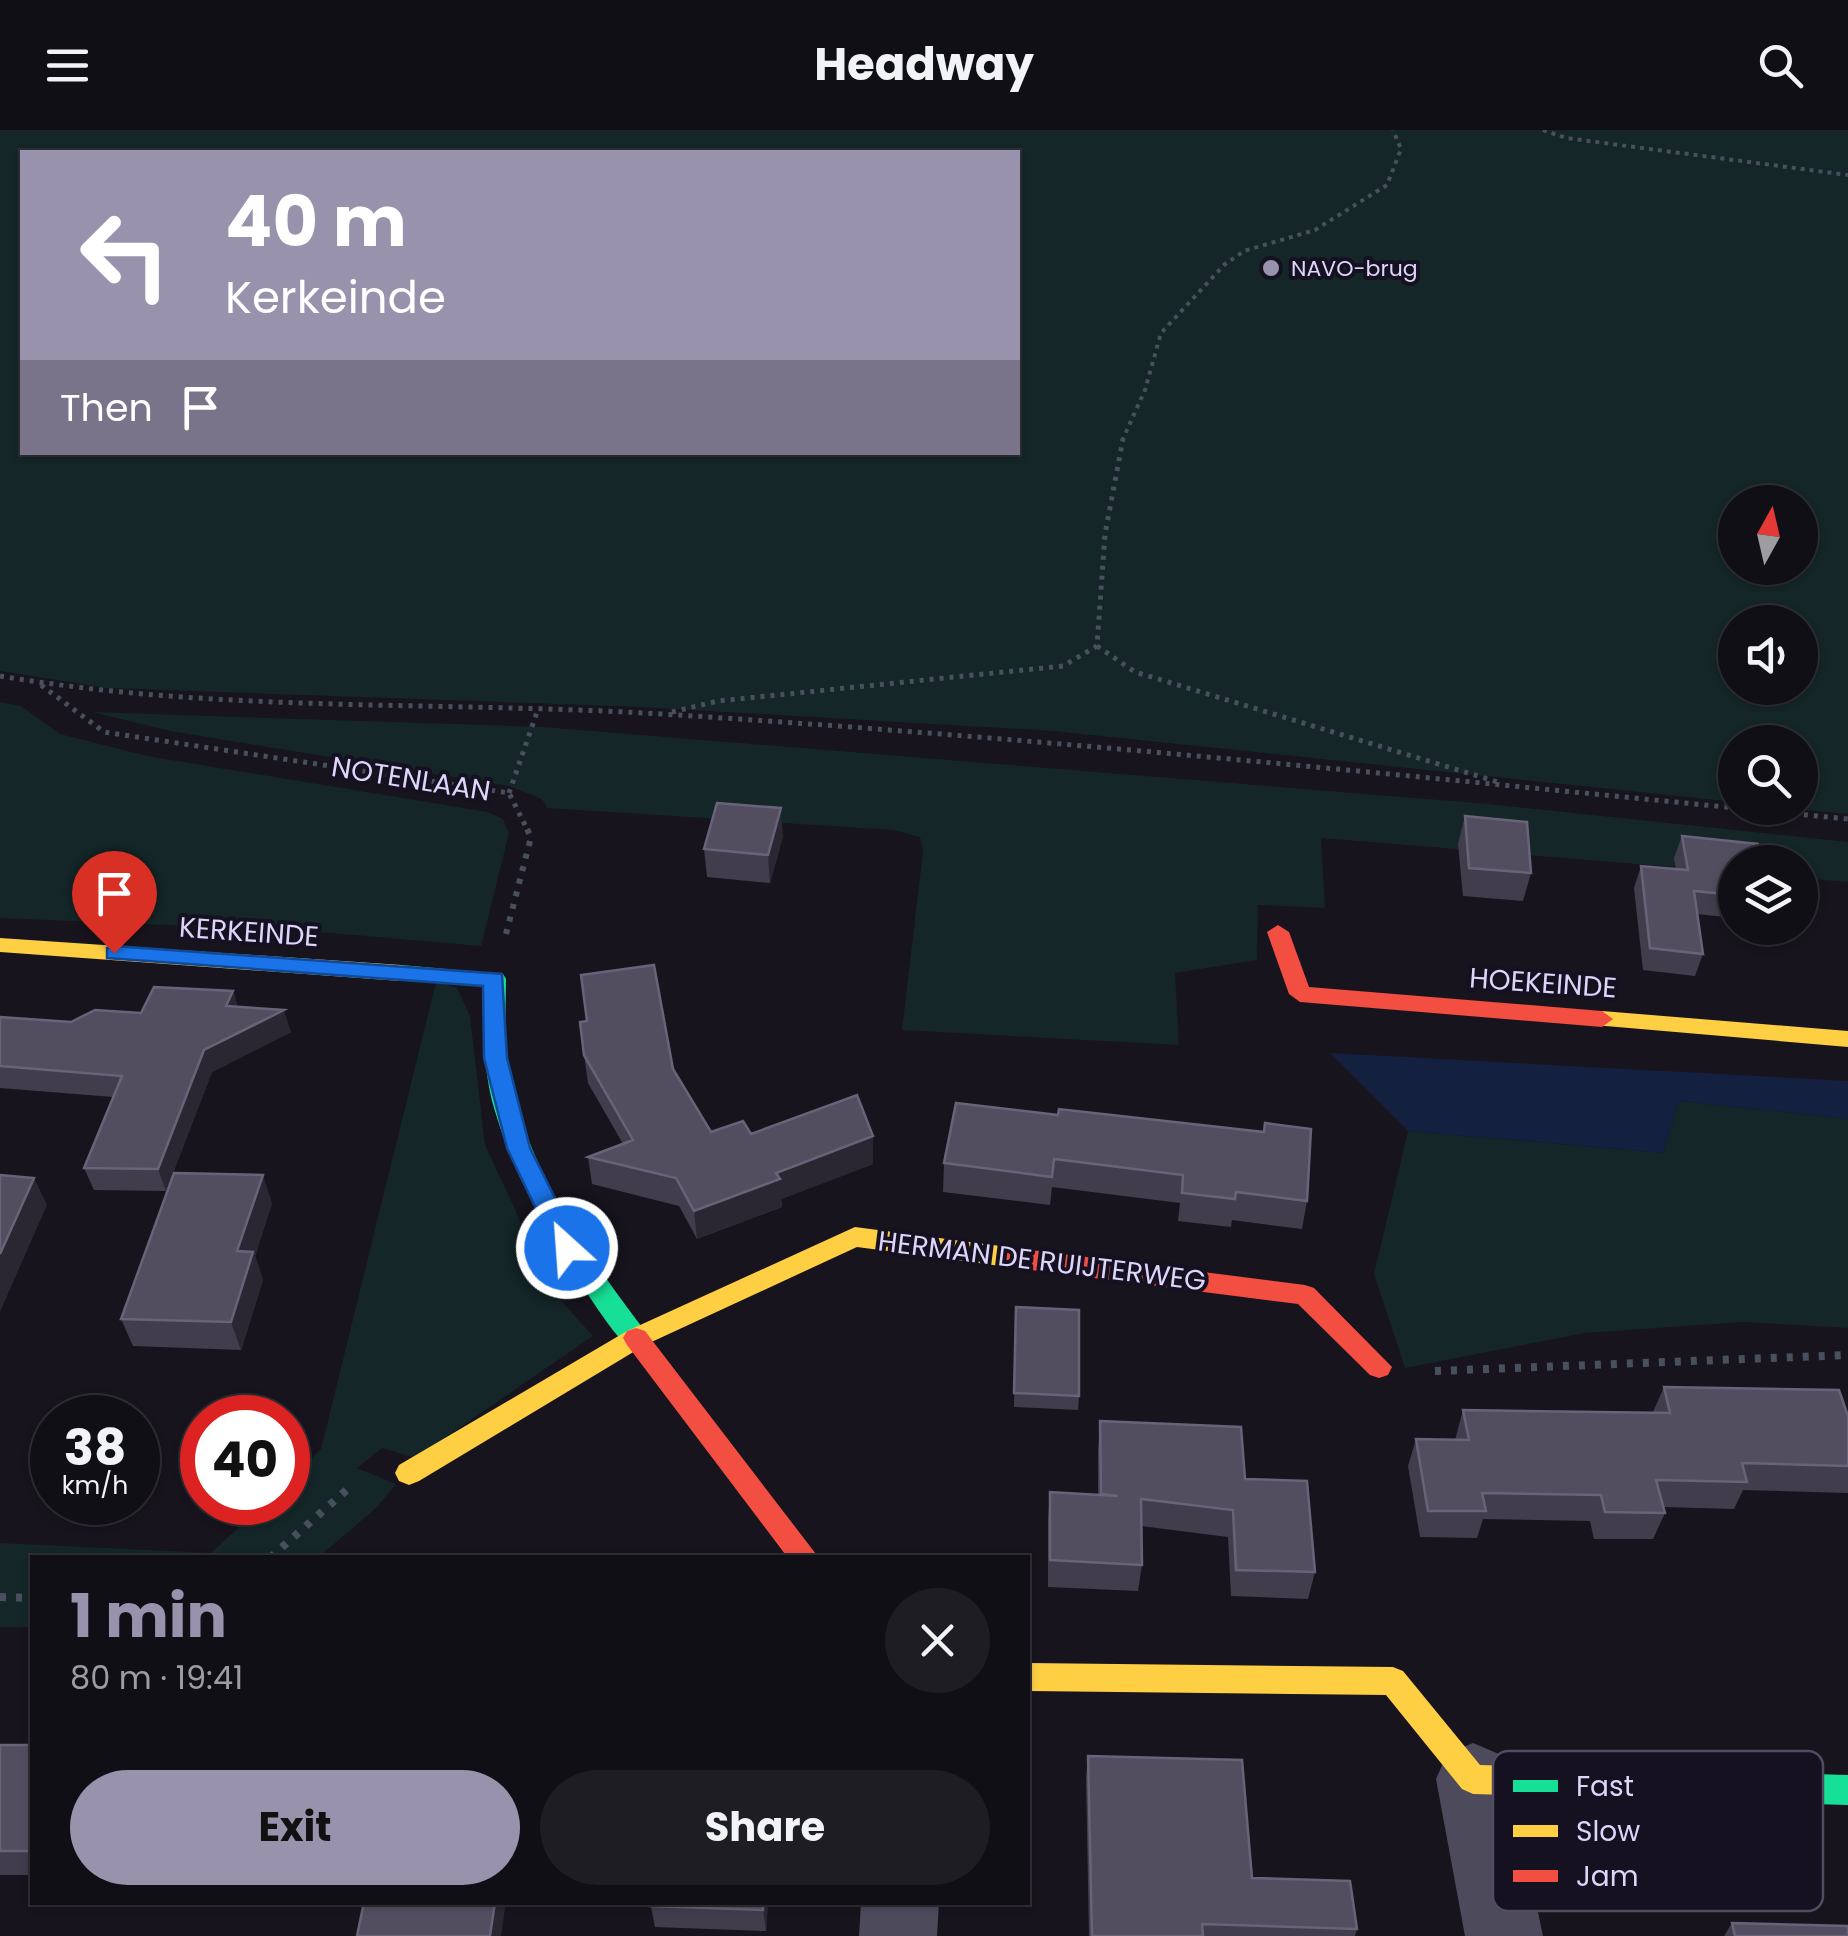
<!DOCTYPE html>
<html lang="en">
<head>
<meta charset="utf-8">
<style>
  :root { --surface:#110f16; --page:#1e1d23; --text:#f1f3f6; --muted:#9c9ca1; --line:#302f35; --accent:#9892ad }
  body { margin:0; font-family:Poppins,sans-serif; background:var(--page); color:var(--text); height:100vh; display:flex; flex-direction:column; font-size:38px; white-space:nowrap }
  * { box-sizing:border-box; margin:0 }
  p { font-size:32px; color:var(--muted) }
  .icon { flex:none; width:55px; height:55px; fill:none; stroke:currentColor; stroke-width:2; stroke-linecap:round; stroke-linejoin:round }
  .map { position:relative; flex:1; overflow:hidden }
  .side { position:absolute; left:30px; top:1425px; width:1000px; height:350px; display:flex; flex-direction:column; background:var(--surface); border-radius:0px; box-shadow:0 2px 8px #0004,0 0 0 2px var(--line) }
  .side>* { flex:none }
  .hud { position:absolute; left:20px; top:20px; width:1000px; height:305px; border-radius:0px; box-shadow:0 2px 8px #0004,0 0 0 2px var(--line); background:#9892ad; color:#fff; overflow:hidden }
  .needle { width:65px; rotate:8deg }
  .fabs { position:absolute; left:1718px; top:355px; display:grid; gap:20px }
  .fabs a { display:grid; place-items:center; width:100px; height:100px; border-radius:50%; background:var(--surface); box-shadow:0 2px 8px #0004,0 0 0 2px var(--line); font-size:50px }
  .speed { position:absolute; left:30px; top:1265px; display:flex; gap:20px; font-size:50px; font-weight:700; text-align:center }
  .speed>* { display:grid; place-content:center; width:130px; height:130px; border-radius:50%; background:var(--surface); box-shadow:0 2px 8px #0004,0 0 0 2px var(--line); line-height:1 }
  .speed small { font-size:25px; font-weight:400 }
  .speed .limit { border:15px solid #d22; background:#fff; color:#111 }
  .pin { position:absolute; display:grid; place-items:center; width:85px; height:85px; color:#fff; margin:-102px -42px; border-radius:50% 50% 50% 0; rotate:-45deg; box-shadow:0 0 10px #0007 }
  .pin .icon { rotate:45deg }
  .me { position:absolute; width:110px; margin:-55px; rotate:334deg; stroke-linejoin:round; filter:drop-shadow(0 0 8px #0008) }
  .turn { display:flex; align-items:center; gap:35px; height:210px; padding:0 40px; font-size:45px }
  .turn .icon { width:130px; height:130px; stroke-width:2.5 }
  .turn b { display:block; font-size:70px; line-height:85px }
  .then { display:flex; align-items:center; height:95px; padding:0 40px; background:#0003; gap:20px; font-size:38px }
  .round { display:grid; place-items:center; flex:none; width:105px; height:105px; border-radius:52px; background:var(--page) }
  .summary { display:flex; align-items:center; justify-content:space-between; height:170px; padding:0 40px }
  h1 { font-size:60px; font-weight:700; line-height:75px; color:var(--accent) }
  .cta { display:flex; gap:20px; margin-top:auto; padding:20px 40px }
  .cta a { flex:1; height:115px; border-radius:60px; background:var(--accent); color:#111; font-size:40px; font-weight:700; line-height:115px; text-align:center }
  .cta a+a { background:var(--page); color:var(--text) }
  header { display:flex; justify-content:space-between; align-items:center; height:130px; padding:0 40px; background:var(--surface); font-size:45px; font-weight:700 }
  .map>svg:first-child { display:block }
  .green { fill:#142628; fill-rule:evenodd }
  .water { fill:#14203f }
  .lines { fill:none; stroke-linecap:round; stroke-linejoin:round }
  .path-far3 { stroke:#49505d; stroke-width:4; stroke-dasharray:4 5; stroke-linecap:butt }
  .path-far2 { stroke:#49505d; stroke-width:5; stroke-dasharray:4 6; stroke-linecap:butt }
  .path-far1 { stroke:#49505d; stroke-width:6; stroke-dasharray:5 8; stroke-linecap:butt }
  .path { stroke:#49505d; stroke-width:8; stroke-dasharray:6 10; stroke-linecap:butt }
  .street { fill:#4d4a5c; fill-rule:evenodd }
  .fast { fill:#16e098; fill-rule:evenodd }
  .slow { fill:#ffcf43; fill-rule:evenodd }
  .jam { fill:#f24e42; fill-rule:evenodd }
  .wall { fill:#423d4d }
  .shaded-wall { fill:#2a2632 }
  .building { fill:#524e60; stroke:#686378; stroke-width:2.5 }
  .route { fill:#1a73e8; stroke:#114b97; stroke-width:2.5 }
  .poi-dot { fill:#9892ad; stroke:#151121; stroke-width:4 }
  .labels { text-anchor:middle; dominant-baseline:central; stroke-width:8; stroke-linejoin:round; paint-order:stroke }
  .far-poi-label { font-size:22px; fill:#ddd6fa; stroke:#151121; text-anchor:start }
  .street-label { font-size:28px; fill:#ddd6fa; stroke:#151121 }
  .key { fill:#151121; stroke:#514c62; stroke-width:2.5 }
  .key-label { font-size:28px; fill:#ddd6fa }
</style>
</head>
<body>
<header><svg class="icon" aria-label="menu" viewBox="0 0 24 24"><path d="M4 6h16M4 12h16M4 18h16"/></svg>Headway<svg class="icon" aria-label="search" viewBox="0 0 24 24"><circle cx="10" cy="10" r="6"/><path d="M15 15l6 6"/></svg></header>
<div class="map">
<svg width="1848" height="1806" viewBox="0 0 1848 1806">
  <rect width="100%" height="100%" fill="#17141e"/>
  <!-- green -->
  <path class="green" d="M0,0h1848v684l-62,-6h14v-66h-65v60l-682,-71 -413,-24 -533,-19 -107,-17zM1018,22v300h-996v-300zM1735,372h65v66h-65zM1735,492h65v66h-65z
    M0,572l21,4 39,28 87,22 341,56 15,7 6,14 -28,113 -173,-15 -308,-13z
    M92,582l452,15 945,77 359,38v40l-48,-4v-16h-65v10l-414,-34 4,70 -67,-3 -1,55 -82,13 4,72 -277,-15 21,-179 -3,-14 -27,-7 -346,-22 -5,-9 -33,-13 -339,-55z
    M436,852l21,6 13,28 15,129 69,148 39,43 -178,122 -33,-10 -25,20 39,16 -20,24 -57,49 -287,1v69h-32v-84l211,10 54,-50 23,-1v-21l33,-32z
    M1679,971l169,18v209l-105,-6 -158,11 -180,35 -31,-94 34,-143 255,22z"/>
  <!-- water -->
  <path class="water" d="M1330,923l518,28v38l-169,-18 -16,52 -255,-22z"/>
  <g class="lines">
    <!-- path-far3 -->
    <path class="path-far3" d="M1543,0l23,8 282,37
      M1122,311l23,-51 16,-57 63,-68 20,-14 71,-21 72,-45 14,-36 -8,-19"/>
    <!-- path-far2 -->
    <path class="path-far2" d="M1097,516l38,26 366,111
      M0,546c225,38 451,24 678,39 391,25 780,66 1170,104
      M41,555l63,47 405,61 19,38
      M672,582l46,-11 345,-35 34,-20 8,-112 18,-95
      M509,663l28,-81"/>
    <!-- path-far1 -->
    <path class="path-far1" d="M506,804l25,-97 -4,-8"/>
    <!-- path -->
    <path class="path" d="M1435,1241l413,-16
      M270,1428l81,-72
      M0,1467l32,1"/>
    <!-- street -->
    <path class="street" d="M1473,1613l26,11 11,25 33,157h-78l-29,-157 11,-25z
      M861,1772h78l-2,34h-78z"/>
    <!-- fast -->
    <path class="fast" d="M401,835l102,9 3,5c0,26 -2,52 1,78 15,106 75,191 138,274l4,7 -4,7c-6,3 -8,4 -15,2 -22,-10 -99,-146 -112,-174 -11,-23 -19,-48 -26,-72 -9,-38 -9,-76 -8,-115l-91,-8 -3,-5 3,-5z
      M1713,1641l135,4v30l-135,-4 -11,-5 -4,-10 4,-10z"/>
    <!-- slow -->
    <path class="slow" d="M0,808l401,27 11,8 -11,8 -401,-29z
      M1602,881l246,20v16l-254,-22 -3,-6z
      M855,1097l153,20 9,3 3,7 -3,7 -9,3 -151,-20 -212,98 -226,136 -10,4 -10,-4 -4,-8 4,-8 228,-134z
      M1028,1533l365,4 10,4 77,94 233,6 11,5 4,10 -4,10 -11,5 -240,-7 -11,-5 -76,-94 -358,-4z"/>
    <!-- jam -->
    <path class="jam" d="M1278,795l11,7 20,55 293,24 11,8 -11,8 -302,-25 -11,-8 -22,-62z
      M1008,1117l297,38 9,3 78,79 -4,8 -9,3 -9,-3 -72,-71 -290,-37 -9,-3 -3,-7 3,-7z
      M636,1198l9,3 174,227h-31l-161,-213 -4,-7 4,-7z"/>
  </g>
  <!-- wall -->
  <path class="wall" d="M1465,686l66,57 -8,28 -60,-5 -5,-52z
    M783,706l-13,47 -63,-6 -3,-28z
    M1682,706l53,26v56l-38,-4 6,40 -8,22 -52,-6 -9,-82 7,-22 35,3 -2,-11z
    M233,861l5,16 53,25 -79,40 -46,119 -72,-1 -10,-22 29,-71 -113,-9v-71l71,5 70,-9z
    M584,925l127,77 162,4v28l-92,35 1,8 -85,32 -18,-33 -87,-22 -4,-27 35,-13 -35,-61z
    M956,973l351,98 -5,28 -70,-9 -1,7 -53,-6 2,-18 -128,-16 -2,18 -107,-13 1,-29z
    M272,1073l-17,53 8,24 -22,70 -108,-4 -12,-27z
    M1016,1177l63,89 -1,14 -64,-3z
    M1664,1257l184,29v77l-105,-3 -9,19 -71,-2 2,6 -12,26h-59l-4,-18 -107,-2 -6,19 -57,-1 -12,-71 8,-27 39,1 8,-30 190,2z
    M1100,1291l145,58 70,93 -7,27 -77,-3 -3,-59 -87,-11 1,39 -4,26 -90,-4v-68l2,-27 48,3v-46z
    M0,1615h32v130h-32z
    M1088,1626l164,122 105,51 -2,7h-266l-3,-158z
    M650,1772h118l-2,29 -111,-4z
    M1732,1793l116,13h-124z"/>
  <!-- shaded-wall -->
  <path class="shaded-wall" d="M781,678l2,28 -13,47 -2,-28z
    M233,861l7,22 -14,-7z
    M284,880l7,22 -79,40 -46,119 -8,-22 46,-119z
    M873,1006v28l-92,35 1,8 -85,32 -3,-28 82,-38z
    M263,1045l9,28 -17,53 8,24 -22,70 -10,-28 6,-71z
    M34,1048l13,27 -47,107v-58z
    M495,1772h11l-5,34h-11z
    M763,1772h5l-2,29 -3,-21z"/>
  <!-- building -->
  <path class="building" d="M717,673l64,5 -13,47 -64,-6z
    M1465,686l62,6 4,51 -62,-5z
    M1682,706l76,8 4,18h-27v33l-41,-4 9,63 -53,-6 -9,-82 47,4z
    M654,835l19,104 38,63 32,-11 8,13 106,-39 16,41 -97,37 4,6 -86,32 -18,-33 -88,-21 45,-17 -49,-85 -4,-33 7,-1 -6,-46z
    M154,857l79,4 -7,15 58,4 -80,40 -46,119 -74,-1 38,-92 -122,-10v-49l71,5 24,-12 46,3z
    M956,973l102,12 1,-6 205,23 1,-9 46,6 -4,72 -71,-9 -1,7 -53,-6 1,-18 -129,-16 -2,18 -108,-14z
    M174,1043l89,2 -26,76 16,1 -22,70 -110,-3z
    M0,1045l34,3 -34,76z
    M1016,1177l63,3v86l-65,-3z
    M1664,1257l175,3 9,26v50l-106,-3 5,19 -91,-2 9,33 -60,-1 -4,-17 -119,-2 4,18h-58l-12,-72 53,1 -6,-30 207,3z
    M1100,1291l141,6 4,52 62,2 8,91 -79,-2 -3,-60 -92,-11 1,66 -92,-5v-68l68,4 -17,-2z
    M0,1615h32v106h-32z
    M1088,1626l154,4 10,118 98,3 7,48 -155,-5 1,12h-111z
    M364,1772h131l-5,34h-133z
    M650,1772h113v8l-113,-4z
    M1732,1793l116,3v10h-113z"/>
  <!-- route -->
  <path class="route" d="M114,816l388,28 5,84 23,90 50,100 -4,7h-18l-51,-107 -23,-90 -1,-72 -376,-28v-10z"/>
  <!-- markers -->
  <circle class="poi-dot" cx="1271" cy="138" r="10"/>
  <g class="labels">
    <!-- far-poi labels -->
    <g class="far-poi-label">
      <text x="1291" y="138">NAVO-brug</text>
    </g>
    <!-- street labels -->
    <g class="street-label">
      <text transform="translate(411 649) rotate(9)">NOTENLAAN</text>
      <text transform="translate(249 802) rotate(4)">KERKEINDE</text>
      <text transform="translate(1543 853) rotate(4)">HOEKEINDE</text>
      <text transform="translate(1042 1131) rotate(7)">HERMAN DE RUIJTERWEG</text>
    </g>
  </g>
  <!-- legend -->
  <rect x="1493" y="1621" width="330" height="160" rx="15" class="key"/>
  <rect x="1513" y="1650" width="45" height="12" fill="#16e098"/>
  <rect x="1513" y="1695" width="45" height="12" fill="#ffcf43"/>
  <rect x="1513" y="1740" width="45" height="12" fill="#f24e42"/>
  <g class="key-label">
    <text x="1576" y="1666">Fast</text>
    <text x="1576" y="1711">Slow</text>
    <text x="1576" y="1756">Jam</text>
  </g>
</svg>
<div class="fabs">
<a><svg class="needle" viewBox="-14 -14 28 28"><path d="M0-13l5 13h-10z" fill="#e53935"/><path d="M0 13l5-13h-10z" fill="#9c9ca1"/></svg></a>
<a><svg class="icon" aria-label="sound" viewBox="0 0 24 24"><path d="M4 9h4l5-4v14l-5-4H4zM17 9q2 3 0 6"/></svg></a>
<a><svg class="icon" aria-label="search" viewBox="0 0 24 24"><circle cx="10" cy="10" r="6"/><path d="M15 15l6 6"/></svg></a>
<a><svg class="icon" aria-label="layers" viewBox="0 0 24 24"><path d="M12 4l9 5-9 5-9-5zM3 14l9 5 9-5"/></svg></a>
</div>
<div class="speed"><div>38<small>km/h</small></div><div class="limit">40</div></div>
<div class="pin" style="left:114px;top:823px;background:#d93025"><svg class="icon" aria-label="arrive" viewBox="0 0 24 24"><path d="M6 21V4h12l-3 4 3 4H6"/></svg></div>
<svg class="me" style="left:567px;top:1118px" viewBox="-20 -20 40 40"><circle r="17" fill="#1a73e8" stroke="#fff" stroke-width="3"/><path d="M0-11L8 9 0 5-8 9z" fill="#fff"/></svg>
<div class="hud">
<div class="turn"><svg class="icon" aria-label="left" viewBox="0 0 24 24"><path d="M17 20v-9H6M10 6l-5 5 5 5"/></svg><div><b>40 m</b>Kerkeinde</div></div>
<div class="then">Then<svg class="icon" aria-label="arrive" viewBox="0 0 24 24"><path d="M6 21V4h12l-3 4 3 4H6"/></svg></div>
</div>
<section class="side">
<div class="summary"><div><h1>1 min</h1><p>80 m · 19:41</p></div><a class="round"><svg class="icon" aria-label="close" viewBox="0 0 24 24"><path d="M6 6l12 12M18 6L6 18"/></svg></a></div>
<div class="cta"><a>Exit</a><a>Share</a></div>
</section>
</div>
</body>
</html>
